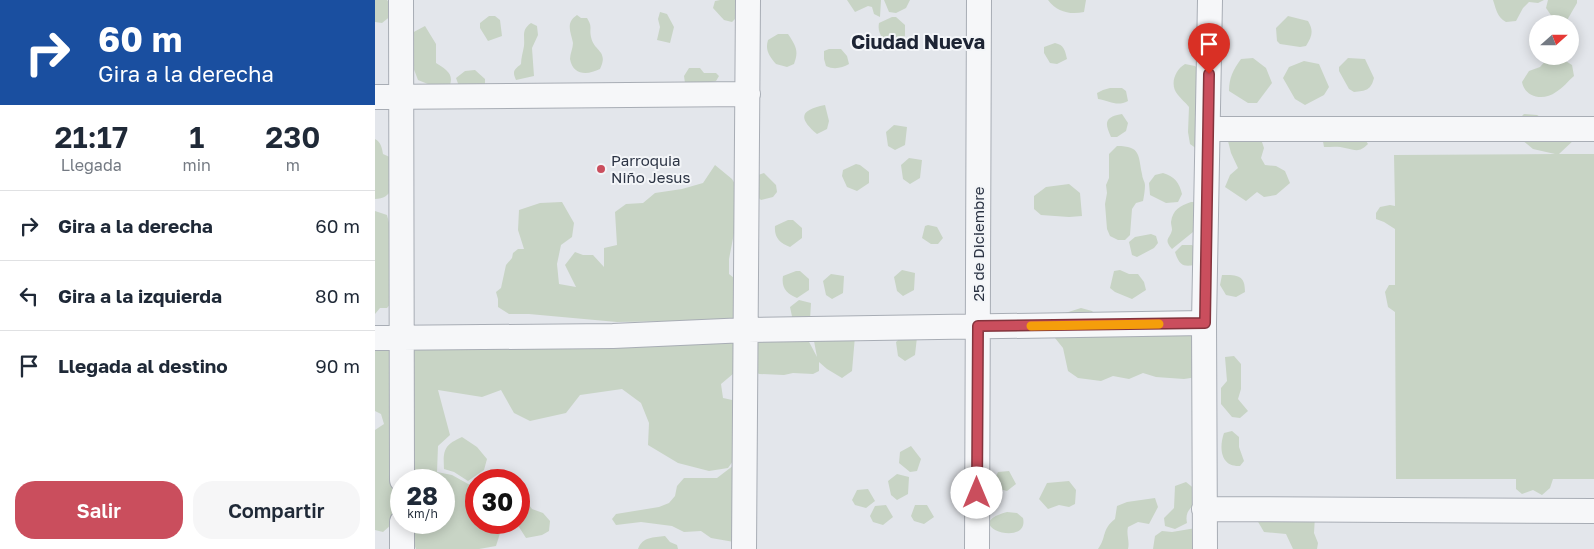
<!DOCTYPE html>
<html lang="es">
<head>
<meta charset="utf-8">
<style>
  :root { --surface:#fff; --page:#f6f6f7; --text:#1f2937; --muted:#747a83; --line:#e0e1e3; --accent:#ca4e5d }
  body { margin:0; font-family:"Golos Text",sans-serif; background:var(--page); color:var(--text); height:100vh; display:flex; flex-direction:column; font-size:19px; white-space:nowrap }
  * { box-sizing:border-box; margin:0 }
  p { font-size:16px; color:var(--muted) }
  .icon { flex:none; width:28px; height:28px; fill:none; stroke:currentColor; stroke-width:2; stroke-linecap:round; stroke-linejoin:round }
  .map { position:relative; flex:1; overflow:hidden }
  .sheet { display:flex; flex-direction:column; background:var(--surface); width:375px }
  .sheet>* { flex:none }
  .hud { background:#1a4fa0; color:#fff; overflow:hidden }
  .needle { width:32px; rotate:69deg }
  .controls { position:absolute; left:1154px; top:15px; display:grid; gap:10px }
  .controls a { display:grid; place-items:center; width:50px; height:50px; border-radius:50%; background:var(--surface); box-shadow:0 2px 12px #0003; font-size:25px }
  .speed { position:absolute; left:15px; top:469px; display:flex; gap:10px; font-size:25px; font-weight:700; text-align:center }
  .speed>* { display:grid; place-content:center; width:65px; height:65px; border-radius:50%; background:var(--surface); box-shadow:0 2px 12px #0003; line-height:1 }
  .speed small { font-size:12px; font-weight:400 }
  .speed .limit { border:8px solid #d22; background:#fff; color:#111 }
  .pin { position:absolute; display:grid; place-items:center; width:42px; height:42px; color:#fff; margin:-51px -21px; border-radius:50% 50% 50% 0; rotate:-45deg; box-shadow:0 0 5px #0007 }
  .pin .icon { rotate:45deg }
  .me { position:absolute; width:55px; margin:-28px; rotate:0deg; stroke-linejoin:round; filter:drop-shadow(0 0 4px #0008) }
  .turn { display:flex; align-items:center; gap:18px; height:105px; padding:0 15px; font-size:22px }
  .turn .icon { width:65px; height:65px; stroke-width:2.5 }
  .turn b { display:block; font-size:35px; line-height:42px }
  .eta { display:flex; justify-content:space-evenly; align-items:center; height:85px; text-align:center }
  .eta b { font-size:30px; font-weight:600; line-height:35px }
  .action { display:flex; gap:10px; margin-top:auto; padding:10px 15px }
  .action a { flex:1; height:58px; border-radius:20px; background:var(--accent); color:#fff; font-size:20px; font-weight:600; line-height:58px; text-align:center }
  .action a+a { background:var(--page); color:var(--text) }
  ul { padding:0; list-style:none }
  li { display:flex; align-items:center; gap:15px; height:70px; padding:0 15px; border-top:1px solid var(--line) }
  li div { flex:1 }
  li b { display:block; font-size:19px }
  li em { font-style:normal }
  main { display:flex; flex:1; min-height:0 }
  .map>svg:first-child { display:block }
  .green { fill:#c8d4c5 }
  .lines { fill:none; stroke-linecap:round; stroke-linejoin:round }
  .minor-casing { stroke:#a8adb5; stroke-width:26 }
  .minor { stroke:#f6f7f9; stroke-width:24 }
  .route-casing { stroke:#83333c; stroke-width:12 }
  .route { stroke:#ca4e5d; stroke-width:9 }
  .slow { stroke:#f59e0b; stroke-width:9 }
  .poi-dot { fill:#ca4e5d; stroke:#f3f5f8; stroke-width:2 }
  .labels { text-anchor:middle; dominant-baseline:central; stroke-width:4; stroke-linejoin:round; paint-order:stroke }
  .poi-label { font-size:15px; fill:#2b3343; stroke:#f3f5f8; text-anchor:start }
  .street-label { font-size:15px; fill:#2b3343; stroke:#f3f5f8 }
  .district-label { font-size:20px; font-weight:bold; fill:#1d2434; stroke:#f3f5f8 }
</style>
</head>
<body>
<main>
<section class="sheet">
<div class="hud">
<div class="turn"><svg class="icon" aria-label="right" viewBox="0 0 24 24"><path d="M7 20v-9h11M14 6l5 5-5 5"/></svg><div><b>60 m</b>Gira a la derecha</div></div>
</div>
<div class="eta">
<div><b>21:17</b><p>Llegada</p></div>
<div><b>1</b><p>min</p></div>
<div><b>230</b><p>m</p></div>
</div>
<ul>
<li><svg class="icon" aria-label="right" viewBox="0 0 24 24"><path d="M7 20v-9h11M14 6l5 5-5 5"/></svg><div><b>Gira a la derecha</b></div><em>60 m</em></li>
<li><svg class="icon" aria-label="left" viewBox="0 0 24 24"><path d="M17 20v-9H6M10 6l-5 5 5 5"/></svg><div><b>Gira a la izquierda</b></div><em>80 m</em></li>
<li><svg class="icon" aria-label="arrive" viewBox="0 0 24 24"><path d="M6 21V4h12l-3 4 3 4H6"/></svg><div><b>Llegada al destino</b></div><em>90 m</em></li>
</ul>
<div class="action"><a>Salir</a><a>Compartir</a></div>
</section>
<div class="map">
<svg width="1219" height="549" viewBox="0 0 1219 549">
  <rect width="100%" height="100%" fill="#e3e6eb"/>
  <!-- green -->
  <path class="green" d="M0,0h12l5,7v8l-10,8 -7,-1z
    M345,0h20l-1,15 -7,7 -8,-2 -11,-12 2,-7z
    M472,0h34l-1,17 -6,-3 -2,-7 -4,-1 -13,6z
    M509,0h26l-4,8 -10,5 -7,-1z
    M673,0h38l-2,12c-14,3 -27,0 -36,-12z
    M1118,0h51l-6,3 -9,-1 -6,6 -7,13 -10,1c-9,-5 -10,-13 -13,-22z
    M1173,0h29v3l-11,19 -9,2 -11,-16z
    M285,12l7,2 7,13 -4,16 -13,-3 3,-13 -2,-8z
    M202,15l4,3h6c6,10 2,9 4,19 3,15 18,13 9,32 -12,6 -27,7 -30,-10 0,-5 3,-11 3,-16 -2,-11 -8,-20 4,-28z
    M114,16h6l5,4 2,16 -14,5 -8,-13v-5z
    M913,16l20,5c6,10 4,15 -2,25l-6,1 -20,-3 -3,-3 -1,-13z
    M517,17h4l9,8v11l-12,8c-10,-4 -16,-10 -14,-21z
    M156,23l6,3 1,9 -6,13 2,28 -18,4c-4,-9 -2,-10 5,-16 0,-6 2,-12 3,-18 1,-10 -3,-16 7,-23z
    M50,26l11,18v19c9,6 18,10 14,22l-10,4 -22,-9 -8,-21v-25z
    M403,34h10c8,12 11,17 6,30l-7,3 -11,-3c-7,-8 -11,-14 -8,-24z
    M680,43c9,2 10,7 12,16l-10,5 -7,-1 -6,-10v-6z
    M454,49h12l6,7 2,8c-7,4 -15,6 -23,2l-2,-7v-8z
    M1179,56h4l14,9 2,11c-6,5 -11,12 -18,16 -12,9 -31,6 -34,-10l7,-11 11,-4 8,-9z
    M878,58l13,10 6,15 -15,20h-9l-19,-12c0,-13 4,-21 12,-32z
    M973,58l17,1 9,19c-3,12 -8,13 -20,14l-5,-3 -10,-18v-4z
    M929,61l15,3 10,23 -5,8 -19,10 -10,-6 -12,-21 6,-11z
    M810,64l10,2 4,4 -2,79 -7,-5 -2,-12 1,-25c-4,-5 -8,-8 -11,-12 -9,-10 -3,-25 7,-31z
    M314,68h11l4,5h12l3,3 -3,5 -18,4 -13,-2 -1,-7z
    M100,70l10,9v11l-25,-1 -4,-11 9,-7z
    M735,88h12l4,3 2,10c-11,6 -18,0 -30,-2l-1,-6 6,-3z
    M450,105l4,16 -2,8 -10,5c-20,-17 -16,-24 8,-29z
    M747,114l6,9 -2,8 -9,6h-6c-7,-15 -6,-20 11,-23z
    M1149,114l13,1 39,23 -17,16h35v325h-41l-3,9 -8,7 -9,-5 -11,4 -6,-5v-10h-120l-1,-167 -7,-5 -3,-15 4,-7h6v-56l-11,-7 -8,-3v-6l4,-6 10,-2 5,1 -1,-51 161,-1 -22,-5 -12,-10 -2,-20z
    M519,125l13,2 -2,18 -10,5 -7,-4 -2,-14z
    M884,133l5,15 -3,10 4,7 11,1 9,5 5,12 -14,12 -12,2 -7,-5 -11,9 -21,-14 5,-12 8,-7 -7,-15 -4,-16z
    M947,136l42,2 4,6c-9,9 -12,6 -23,4 -6,-2 -14,-1 -21,-1z
    M0,139c6,3 7,9 8,15l11,5c0,16 3,40 -19,40z
    M742,146c24,0 21,9 25,28 0,4 3,8 3,11 0,5 -1,11 -2,16l-7,2 -4,6 -2,26 -5,5h-7l-8,-4 -3,-7 -2,-25 2,-11 -1,-8 3,-7v-24z
    M534,158l13,2 -2,18 -10,6 -7,-5 -2,-14z
    M481,164l4,1 9,7v11l-12,8 -10,-4 -5,-11 1,-6z
    M340,165l17,14 16,27 -13,22 -6,31v15l10,8 -1,38 -121,2 -88,-8h-20l-11,-7v-8l-2,-7 5,-4 5,-23 6,-7 1,-5 5,-4h6l-6,-19 1,-20 21,-7 22,-1 12,21 -2,14 -11,8 -4,19 2,20 17,3 -11,-22 10,-13 8,3h10l11,12v-19l13,-3 -2,-33 11,-8 17,-1 12,-10 27,-4 21,-6z
    M389,173l12,12 1,7 -4,5 -12,3 -7,-6 4,-19z
    M788,173c12,4 16,9 19,21l-4,8 -12,1 -16,-8 -1,-12 6,-8z
    M694,184l11,9 2,23 -13,1 -28,-2 -7,-6v-13l12,-9z
    M816,202h4l-2,30 -21,17c-9,-10 -2,-10 0,-19 0,-3 -1,-5 -1,-8 2,-13 9,-16 20,-20z
    M0,211l12,4 6,23 -1,64 -5,6h-7l-5,6z
    M413,220h5l9,8v10l-12,9c-10,-4 -16,-9 -15,-21z
    M553,225l9,2 6,11 -5,6h-7l-9,-6 3,-12z
    M776,234l5,2 2,7 -4,5 -17,9 -5,-2 -3,-13 6,-5z
    M807,245h10l9,8 1,10c-15,4 -22,6 -27,-11z
    M527,270l13,3 -1,17 -11,6 -6,-5 -3,-14z
    M745,270l9,4h9l6,8 2,8 -14,9 -17,-7 -5,-4 4,-17z
    M421,271h4l9,8v11l-12,8c-10,-4 -16,-10 -14,-22z
    M456,274l13,2 -1,17 -11,6 -6,-4 -3,-14z
    M847,275c16,0 23,0 23,17l-9,5 -10,-2 -6,-10z
    M424,300l12,3 -1,17 -17,1 -3,-14z
    M706,308l11,3 7,7 97,-3 1,62 -13,2 -28,-2 -13,-4 -14,6 -16,-3 -12,5 -23,-3 -10,-7 -5,-23 -12,-15 11,-19z
    M449,323l31,13 -3,35 -10,7 -15,-9 -8,-7v9l-6,3 -20,-1 -9,2 -25,-1 -8,-6 3,-30h53l10,19 -3,-16z
    M0,329l16,16 10,146v25l-18,16 -8,-2v-100l9,-6 -3,-10 -6,-3z
    M529,335l13,2 -2,18 -10,6 -7,-5 -2,-14z
    M363,342l2,26 -19,16 2,14 14,3 4,49 -13,18 -19,3 -31,-8 -30,-18 1,-22 -8,-20 -19,-14 -42,6 -14,18 -36,8 -16,-8 -13,-23 -19,7 -44,-7 12,45 -12,11 -1,26 15,3 18,10 1,21 5,5v11l22,1 3,7 -5,16 -17,3h-63l-9,-22v-4l37,-1v-42h-37l1,-133 170,-3 19,4 17,-5z
    M859,356l7,8v25l-3,10 10,12 -8,7 -8,-1 -11,-13v-16l6,-7 -2,-24z
    M857,431l7,6v10l5,14 -4,5c-20,1 -21,-19 -16,-33z
    M87,437l15,10 10,12 -3,11 -16,11 -14,-9 -10,-3c-1,-19 0,-24 18,-32z
    M536,446l10,13 -4,12 -7,1 -11,-9 1,-11z
    M363,462l14,5c11,32 -3,48 -18,75l-23,-4 -10,-7 -17,1 -12,-6 -31,-4 -25,3 -4,-6 4,-5 43,-7 10,-4 6,-7 2,-10 7,-8h33z
    M634,471l7,13 -9,7 -11,-3 -3,-5 5,-11z
    M522,474l12,3 -1,17 -11,6 -6,-5 -3,-14z
    M694,481l7,9 -1,14 -6,3 -10,-2 -11,4 -9,-10 8,-16z
    M811,482l10,8v13c-7,6 -11,10 -9,20l-12,6 -10,-3 -1,-8 10,-10 1,-22z
    M493,489l7,12 -9,7 -11,-3 -3,-5 5,-10z
    M149,498l8,11 11,4 7,8 -1,10 -7,4 -16,3 -7,-11 -6,-4 6,-1v-23z
    M780,498l3,9 -9,17 -11,-2 -10,5c-2,8 2,14 0,22h-30c9,-12 3,-19 17,-30l2,-13 10,-4z
    M511,505l7,12 -10,8 -10,-3 -3,-6 5,-10z
    M540,505h12l7,12 -10,7 -10,-3 -3,-5z
    M632,512l10,1 6,5c7,31 -66,7 -16,-6z
    M940,516l-1,17 4,10 -1,6h-24l-7,-15 -22,-2 -7,-12z
    M821,528l20,21h-63l2,-13 7,-5 10,1z
    M290,536l5,6 7,3 1,4h-40c5,-13 15,-11 27,-13z"/>
  <g class="lines">
    <!-- minor casing -->
    <g class="minor-casing">
      <path id="minor" d="M26,0l1,480
        M0,97l373,-3
        M834,129h385
        M0,338l238,-2 134,-6 457,-7
        M829,509l390,2
        M27,522v27
        M369,549l4,-549
        M602,549l2,-549
        M830,549l-1,-226 6,-323"/>
    </g>
    <!-- minor -->
    <use href="#minor" class="minor"/>
  </g>
  <g class="lines">
    <!-- route casing -->
    <g class="route-casing">
      <path id="route" d="M602,493l1,-167 227,-3 4,-249"/>
    </g>
    <!-- route -->
    <use href="#route" class="route"/>
    <!-- slow -->
    <path class="slow" d="M656,326l128,-2"/>
  </g>
  <!-- markers -->
  <circle class="poi-dot" cx="226" cy="169" r="5"/>
  <g class="labels">
    <!-- poi labels -->
    <g class="poi-label">
      <text x="236" y="160">Parroquia<tspan x="236" dy="17">Niño Jesus</tspan></text>
    </g>
    <!-- street labels -->
    <g class="street-label">
      <text transform="translate(603 244) rotate(-90)">25 de Diciembre</text>
    </g>
    <!-- district labels -->
    <g class="district-label">
      <text x="543" y="41">Ciudad Nueva</text>
    </g>
  </g>
</svg>
<div class="controls">
<a><svg class="needle" viewBox="-14 -14 28 28"><path d="M0-13l5 13h-10z" fill="#e53935"/><path d="M0 13l5-13h-10z" fill="#747a83"/></svg></a>
</div>
<div class="speed"><div>28<small>km/h</small></div><div class="limit">30</div></div>
<div class="pin" style="left:834px;top:74px;background:#d93025"><svg class="icon" aria-label="arrive" viewBox="0 0 24 24"><path d="M6 21V4h12l-3 4 3 4H6"/></svg></div>
<svg class="me" style="left:602px;top:493px" viewBox="-20 -20 40 40"><circle r="19" fill="#fff"/><path d="M0-13L10 11 0 6-10 11z" fill="#ca4e5d"/></svg>
</div>
</main>
</body>
</html>
